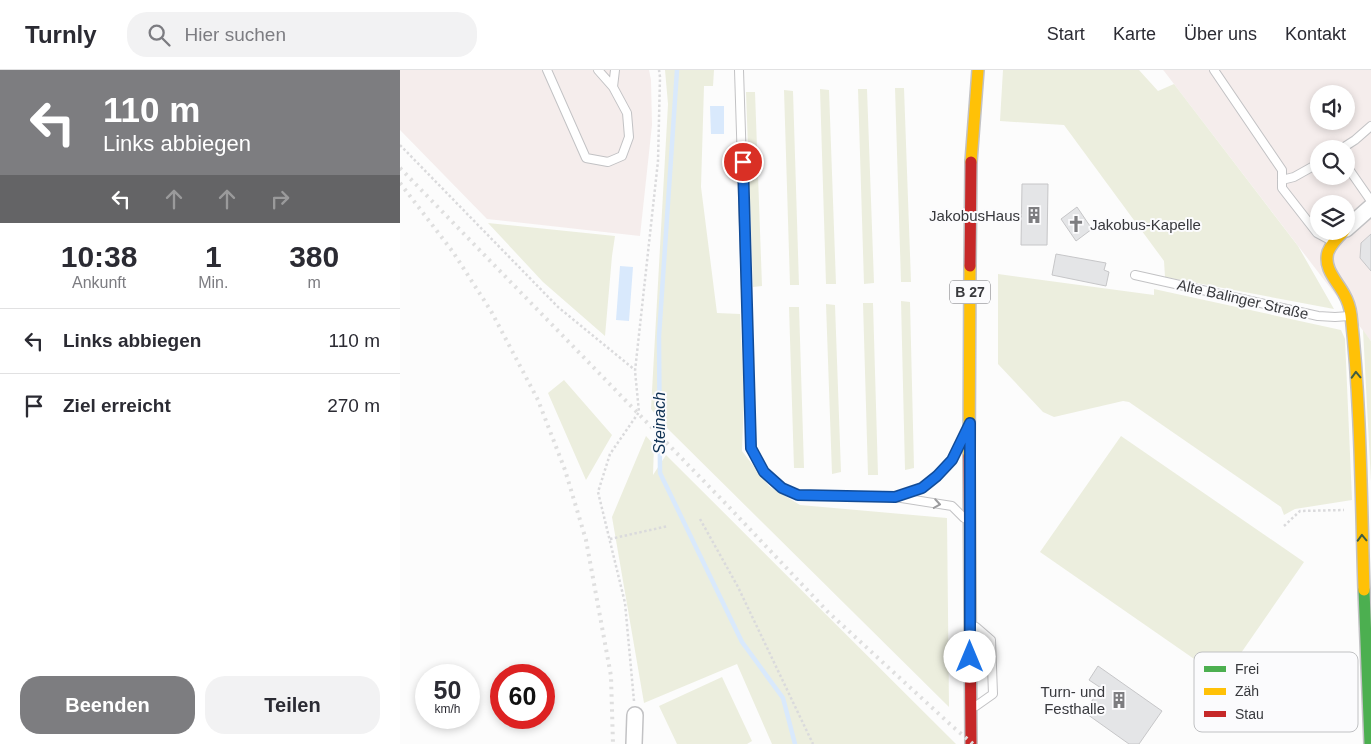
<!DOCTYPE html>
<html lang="de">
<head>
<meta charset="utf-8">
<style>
  :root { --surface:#fff; --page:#f2f2f3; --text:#2b2b33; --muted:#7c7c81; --line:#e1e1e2; --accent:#7d7d80 }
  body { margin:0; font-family:Arial,sans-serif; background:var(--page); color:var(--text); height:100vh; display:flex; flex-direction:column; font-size:19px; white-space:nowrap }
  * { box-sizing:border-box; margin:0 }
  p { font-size:16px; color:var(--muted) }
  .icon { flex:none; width:28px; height:28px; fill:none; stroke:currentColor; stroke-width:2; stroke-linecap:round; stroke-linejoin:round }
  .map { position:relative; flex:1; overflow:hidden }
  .drawer { display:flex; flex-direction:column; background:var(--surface); width:400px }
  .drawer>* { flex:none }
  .hud { background:#7d7d80; color:#fff; overflow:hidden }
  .buttons { position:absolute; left:910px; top:15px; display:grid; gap:10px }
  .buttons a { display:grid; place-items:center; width:45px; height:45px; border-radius:50%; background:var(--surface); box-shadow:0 2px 8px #0003; font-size:25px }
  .speed { position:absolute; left:15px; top:594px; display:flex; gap:10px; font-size:25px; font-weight:700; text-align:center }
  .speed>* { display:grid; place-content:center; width:65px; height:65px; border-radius:50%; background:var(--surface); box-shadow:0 2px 8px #0003; line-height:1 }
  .speed small { font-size:12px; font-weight:400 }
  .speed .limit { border:8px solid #d22; background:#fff; color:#111 }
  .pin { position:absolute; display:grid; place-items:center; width:42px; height:42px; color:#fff; margin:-21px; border:2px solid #fff; border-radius:50%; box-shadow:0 1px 5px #0007 }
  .me { position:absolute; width:55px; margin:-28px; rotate:0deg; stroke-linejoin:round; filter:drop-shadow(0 0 4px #0008) }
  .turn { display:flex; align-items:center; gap:18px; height:105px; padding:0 20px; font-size:22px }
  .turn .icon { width:65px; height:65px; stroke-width:2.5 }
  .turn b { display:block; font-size:35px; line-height:42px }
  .lanes { display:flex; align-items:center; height:48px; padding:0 20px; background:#0003; justify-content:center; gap:25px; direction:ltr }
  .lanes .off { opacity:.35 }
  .eta { display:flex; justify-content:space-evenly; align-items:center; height:85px; text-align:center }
  .eta b { font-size:30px; font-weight:700; line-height:35px }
  .cta { display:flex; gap:10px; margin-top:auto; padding:10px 20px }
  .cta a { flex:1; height:58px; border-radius:20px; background:var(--accent); color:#fff; font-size:20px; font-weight:700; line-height:58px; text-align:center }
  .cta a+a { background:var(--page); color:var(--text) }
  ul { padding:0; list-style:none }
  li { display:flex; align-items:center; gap:15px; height:65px; padding:0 20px; border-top:1px solid var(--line) }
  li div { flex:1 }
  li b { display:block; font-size:19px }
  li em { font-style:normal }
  header { display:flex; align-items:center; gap:30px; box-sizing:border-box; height:70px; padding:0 25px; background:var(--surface); border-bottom:1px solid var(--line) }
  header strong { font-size:24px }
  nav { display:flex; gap:28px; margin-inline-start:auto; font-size:18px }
  .search { width:350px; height:45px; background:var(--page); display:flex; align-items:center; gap:12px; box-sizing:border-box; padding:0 18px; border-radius:20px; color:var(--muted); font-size:19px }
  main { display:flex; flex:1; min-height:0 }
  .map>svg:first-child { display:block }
  .commercial { fill:#f5edec; fill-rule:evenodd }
  .green { fill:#eceede }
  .water { fill:#d9e9fc }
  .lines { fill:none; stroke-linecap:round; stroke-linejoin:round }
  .stream { stroke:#d9e9fc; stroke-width:4.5 }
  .building { fill:#e4e5e7; stroke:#c6c6c8 }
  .lane-casing { stroke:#c2c2c4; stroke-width:10 }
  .street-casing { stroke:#c2c2c4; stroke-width:18 }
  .fast-casing { stroke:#c2c2c4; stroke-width:14 }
  .slow-casing { stroke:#c2c2c4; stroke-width:14 }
  .jam-casing { stroke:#c2c2c4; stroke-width:14 }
  .path { stroke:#dadadc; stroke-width:2.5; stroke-dasharray:2.5 2.5; stroke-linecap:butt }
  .lane { stroke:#fff; stroke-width:8 }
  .street { stroke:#fff; stroke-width:15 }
  .fast { stroke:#4caf50; stroke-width:11 }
  .slow { stroke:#ffc107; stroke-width:11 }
  .jam { stroke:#c62828; stroke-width:11 }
  .rail { stroke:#dfdfdf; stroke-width:4; stroke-dasharray:2.5 5; stroke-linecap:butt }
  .oneway { stroke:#3e5c43 }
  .oneway2 { stroke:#9c9c9e }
  .route-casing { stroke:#114b97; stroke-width:12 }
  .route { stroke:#1a73e8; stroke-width:9 }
  .labels { text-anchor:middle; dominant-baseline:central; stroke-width:4; stroke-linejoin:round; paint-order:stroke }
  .shield { fill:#fbfbfd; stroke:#727377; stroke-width:1 }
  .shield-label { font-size:14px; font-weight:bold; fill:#38393d }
  .poi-label { font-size:15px; fill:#38393d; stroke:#fbfbfd; text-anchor:end }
  .street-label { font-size:15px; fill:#38393d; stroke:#fbfbfd }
  .water-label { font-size:16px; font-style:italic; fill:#0b2e51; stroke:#fbfbfd }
  .key { fill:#fbfbfd; stroke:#c0c1c3; stroke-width:1 }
  .key-label { font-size:14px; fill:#38393d }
</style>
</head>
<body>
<header>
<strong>Turnly</strong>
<div class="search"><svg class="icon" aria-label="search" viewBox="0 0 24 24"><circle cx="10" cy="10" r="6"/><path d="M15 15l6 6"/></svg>Hier suchen</div>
<nav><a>Start</a><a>Karte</a><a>Über uns</a><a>Kontakt</a></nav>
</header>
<main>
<section class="drawer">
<div class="hud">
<div class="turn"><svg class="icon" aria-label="left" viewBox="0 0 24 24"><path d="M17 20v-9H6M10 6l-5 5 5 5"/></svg><div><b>110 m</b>Links abbiegen</div></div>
<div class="lanes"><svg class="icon" aria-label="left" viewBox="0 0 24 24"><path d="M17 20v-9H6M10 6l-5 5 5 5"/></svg><svg class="icon off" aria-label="ahead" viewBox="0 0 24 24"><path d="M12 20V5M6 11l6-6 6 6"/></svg><svg class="icon off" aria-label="ahead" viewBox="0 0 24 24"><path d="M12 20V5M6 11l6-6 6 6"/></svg><svg class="icon off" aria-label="right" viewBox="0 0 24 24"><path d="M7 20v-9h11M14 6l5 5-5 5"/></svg></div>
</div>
<div class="eta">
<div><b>10:38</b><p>Ankunft</p></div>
<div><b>1</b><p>Min.</p></div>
<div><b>380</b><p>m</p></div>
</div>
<ul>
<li><svg class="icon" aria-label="left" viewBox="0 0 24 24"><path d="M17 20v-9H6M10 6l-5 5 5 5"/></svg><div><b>Links abbiegen</b></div><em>110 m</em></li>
<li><svg class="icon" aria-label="arrive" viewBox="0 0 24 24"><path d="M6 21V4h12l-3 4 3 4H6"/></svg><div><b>Ziel erreicht</b></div><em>270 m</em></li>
</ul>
<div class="cta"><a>Beenden</a><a>Teilen</a></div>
</section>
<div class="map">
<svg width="971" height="674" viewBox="0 0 971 674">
  <rect width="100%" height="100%" fill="#fcfcfc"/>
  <!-- commercial -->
  <path class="commercial" d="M0,0h249l2,10 1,45 -12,111 -153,-17 -87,-89z
    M763,0h208v271l-207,-270zM919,24h27v27h-27zM919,79h27v27h-27zM919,134h27v27h-27z"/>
  <!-- green -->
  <path class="green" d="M265,0h49l-1,16h-9l-3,101 16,126 23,1 4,82 -2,55 27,35 31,19 147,13 2,189 -281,-278 -17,-20 17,-305z
    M603,0h136l19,21 16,-7 124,162 36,63 -169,-32 -1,-16 -100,-136 -64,-4z
    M495,18h9l7,194h-10z
    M420,19l9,1 7,194h-10z
    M458,19h9l7,194 -10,1z
    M384,20l9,1 6,194h-9z
    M346,22h9l7,194 -9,1z
    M88,153l127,13 -3,20 -7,80 -62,-54z
    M598,204l156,21v-6l187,41 4,9 7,161 -57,9 -11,6 -3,-8 -152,-105 -6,-1 -69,16 -11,-5 -45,-48z
    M501,231l9,1 4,166 -9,2z
    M463,233h10l5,172h-10z
    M426,234l9,1 6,167 -9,2z
    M389,237h10l5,161h-10z
    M963,260l8,11v141z
    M164,310l48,55 -26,45 -38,-87z
    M246,366l8,9 -1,30 13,-20 290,289h-184l-35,-80 -93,39 -32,-186z
    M721,366l183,126 -81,117 -183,-127z
    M322,607l30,64 -5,3h-70l-18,-38z"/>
  <!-- water -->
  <path class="water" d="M310,36h14v28h-13z
    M220,196l13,1 -4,54 -13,-1z"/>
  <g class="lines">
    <!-- stream -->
    <path class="stream" d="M277,0l-18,266 1,137 82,169 41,56 12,46"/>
  </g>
  <!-- building -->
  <path class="building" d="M622,114h26l-1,61h-26z
    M677,137l15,22 -16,12 -15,-22z
    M971,164v37l-11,-13 1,-15z
    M656,184l50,9 -2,7 5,2 -3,14 -54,-11z
    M698,596l64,45 -23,33h-10l-45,-32 17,-24 -12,-8z"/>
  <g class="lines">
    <!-- lane casing -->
    <g class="lane-casing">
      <path id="lane" d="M147,0l39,88 22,4 14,-6 7,-19 -2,-24 -14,-26 -15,-17
        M339,0l12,378 12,24 19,16 16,7 97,2 57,9 12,12
        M814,0l68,100v18l35,45 15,8
        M213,17l2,-17
        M941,79l14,-9 16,-14
        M946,95l25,36
        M882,110l12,-3 25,-14
        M735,205l183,41 17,1 14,-1
        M497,426l25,-8 15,-12 15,-16 9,-19
        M576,636l17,-12 -2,-54 -15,-13"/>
    </g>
    <!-- street casing -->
    <g class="street-casing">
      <path id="street" d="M946,159l25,-22
        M234,674l1,-29"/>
    </g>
    <!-- fast casing -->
    <g class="fast-casing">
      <path id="fast" d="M964,520l6,154"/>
    </g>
    <!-- slow casing -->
    <g class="slow-casing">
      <path id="slow" d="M571,92l7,-92
        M944,161c-6,6 -13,13 -16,21 -5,16 9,29 16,42 4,7 6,13 7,21 10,91 10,184 13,275
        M569,386l1,-190"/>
    </g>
    <!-- jam casing -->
    <g class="jam-casing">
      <path id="jam" d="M570,196l1,-104
        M569,386l2,288"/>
    </g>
    <!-- path -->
    <path class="path" d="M0,75l158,162 77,63
      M300,449l38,68 75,157
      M884,456l16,-15 44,-1
      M210,469l58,-13
      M234,631l-9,-98 -27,-111 12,-38 29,-42 -4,-41 23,-210 2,-84 -1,-7"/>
    <!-- lane -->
    <use href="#lane" class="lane"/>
    <!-- street -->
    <use href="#street" class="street"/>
    <!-- fast -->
    <use href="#fast" class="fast"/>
    <!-- slow -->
    <use href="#slow" class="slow"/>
    <!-- jam -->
    <use href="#jam" class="jam"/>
    <!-- rail -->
    <path class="rail" d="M0,98l328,338 100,106 124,114 21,18
      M0,113l53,69 38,59 47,89 27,70 21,70 25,136 2,68"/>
  </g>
  <!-- one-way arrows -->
  <defs><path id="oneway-chevron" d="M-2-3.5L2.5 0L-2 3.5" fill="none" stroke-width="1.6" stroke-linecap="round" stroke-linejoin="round" transform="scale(1.25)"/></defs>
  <g class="oneway">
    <use href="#oneway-chevron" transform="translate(956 305) rotate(-92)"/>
    <use href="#oneway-chevron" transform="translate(962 468) rotate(-92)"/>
  </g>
  <use class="oneway2" href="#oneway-chevron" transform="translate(537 434) rotate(9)"/>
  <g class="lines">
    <!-- route casing -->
    <g class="route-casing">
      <path id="route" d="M343,92l8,286 13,24 18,16 16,7 97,2 27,-9 15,-12 15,-16 18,-37v234"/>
    </g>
    <!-- route -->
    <use href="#route" class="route"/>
  </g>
  <!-- icons -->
  <defs>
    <g id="building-bare" transform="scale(1.35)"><path d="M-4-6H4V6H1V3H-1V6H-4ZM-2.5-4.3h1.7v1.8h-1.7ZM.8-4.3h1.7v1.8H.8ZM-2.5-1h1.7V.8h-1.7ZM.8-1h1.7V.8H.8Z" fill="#7d7d80" stroke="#fbfbfd" stroke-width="2.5" paint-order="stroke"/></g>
    <g id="church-bare" transform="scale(1.35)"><path d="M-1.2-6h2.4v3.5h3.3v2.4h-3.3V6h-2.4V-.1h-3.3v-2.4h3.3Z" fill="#7d7d80" stroke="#fbfbfd" stroke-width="2.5" paint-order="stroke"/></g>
  </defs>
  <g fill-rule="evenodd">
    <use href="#building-bare" x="634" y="145"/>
    <use href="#church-bare" x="676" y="154"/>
    <use href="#building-bare" x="719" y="630"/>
  </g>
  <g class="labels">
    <!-- shield labels -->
    <rect class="shield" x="550" y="210.5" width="40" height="23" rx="4"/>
    <g class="shield-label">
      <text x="570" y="222">B 27</text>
    </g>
    <!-- poi labels -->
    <g class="poi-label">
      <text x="620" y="145">JakobusHaus</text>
      <text x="690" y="154" text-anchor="start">Jakobus-Kapelle</text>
      <text x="705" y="621">Turn- und<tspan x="705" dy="17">Festhalle</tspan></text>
    </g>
    <!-- street labels -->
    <g class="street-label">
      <text transform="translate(843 229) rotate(13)">Alte Balinger Straße</text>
    </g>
    <!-- water labels -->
    <g class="water-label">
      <text transform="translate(259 353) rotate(-90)">Steinach</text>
    </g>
  </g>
  <!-- legend -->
  <rect x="794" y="582" width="164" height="80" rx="8" class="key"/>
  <rect x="804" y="596" width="22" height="6" fill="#4caf50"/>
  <rect x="804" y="618" width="22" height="7" fill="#ffc107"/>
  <rect x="804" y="641" width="22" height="6" fill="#c62828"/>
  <g class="key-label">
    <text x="835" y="604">Frei</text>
    <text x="835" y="626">Zäh</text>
    <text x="835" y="649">Stau</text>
  </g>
</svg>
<div class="buttons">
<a><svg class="icon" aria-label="sound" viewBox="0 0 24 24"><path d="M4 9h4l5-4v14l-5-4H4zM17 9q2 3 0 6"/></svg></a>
<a><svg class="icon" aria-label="search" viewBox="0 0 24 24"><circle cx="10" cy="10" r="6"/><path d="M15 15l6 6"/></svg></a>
<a><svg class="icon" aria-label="layers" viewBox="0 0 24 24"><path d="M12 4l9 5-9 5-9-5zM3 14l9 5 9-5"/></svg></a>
</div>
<div class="speed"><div>50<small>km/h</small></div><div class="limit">60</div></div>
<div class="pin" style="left:343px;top:92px;background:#d93025"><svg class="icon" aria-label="arrive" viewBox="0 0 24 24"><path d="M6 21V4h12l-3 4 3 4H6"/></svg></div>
<svg class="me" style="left:570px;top:587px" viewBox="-20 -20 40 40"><circle r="19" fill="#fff"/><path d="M0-13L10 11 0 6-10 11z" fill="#1a73e8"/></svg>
</div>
</main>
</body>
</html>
